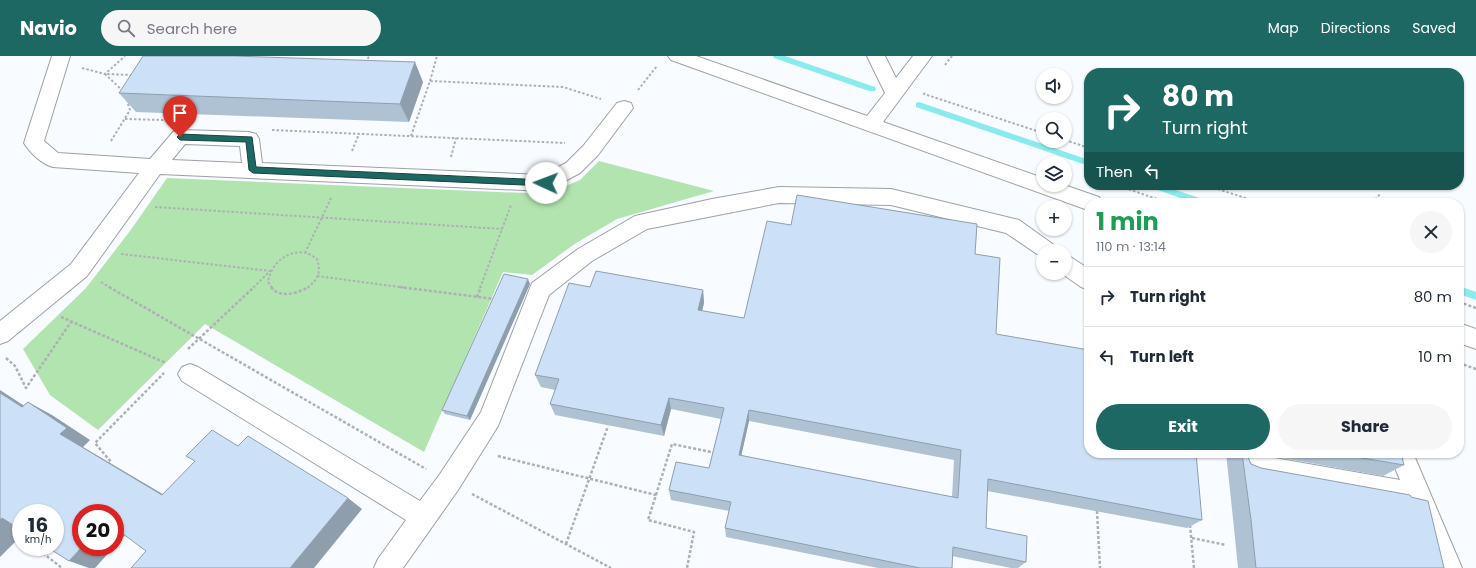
<!DOCTYPE html>
<html lang="en">
<head>
<meta charset="utf-8">
<style>
  :root { --surface:#fff; --page:#f6f6f7; --text:#1f2937; --muted:#747a83; --line:#e0e1e3; --accent:#1d6863 }
  body { margin:0; font-family:Poppins,sans-serif; background:var(--page); color:var(--text); height:100vh; display:flex; flex-direction:column; font-size:15px; white-space:nowrap }
  * { box-sizing:border-box; margin:0 }
  p { font-size:13px; color:var(--muted) }
  .icon { flex:none; width:22px; height:22px; fill:none; stroke:currentColor; stroke-width:2; stroke-linecap:round; stroke-linejoin:round }
  .map { position:relative; flex:1; overflow:hidden }
  .side { position:absolute; left:1084px; top:142px; width:380px; height:260px; display:flex; flex-direction:column; background:var(--surface); border-radius:16px; box-shadow:0 1px 3px #0004 }
  .side>* { flex:none }
  .guide { position:absolute; left:1084px; top:12px; width:380px; height:122px; border-radius:16px; box-shadow:0 1px 3px #0004; background:#1d6863; color:#fff; overflow:hidden }
  .controls { position:absolute; left:1036px; top:12px; display:grid; gap:8px }
  .controls a { display:grid; place-items:center; width:36px; height:36px; border-radius:50%; background:var(--surface); box-shadow:0 1px 3px #0004; font-size:20px }
  .speed { position:absolute; left:12px; top:448px; display:flex; gap:8px; font-size:20px; font-weight:700; text-align:center }
  .speed>* { display:grid; place-content:center; width:52px; height:52px; border-radius:50%; background:var(--surface); box-shadow:0 1px 3px #0004; line-height:1 }
  .speed small { font-size:10px; font-weight:400 }
  .speed .limit { border:6px solid #d22; background:#fff; color:#111 }
  .pin { position:absolute; display:grid; place-items:center; width:34px; height:34px; color:#fff; margin:-41px -17px; border-radius:50% 50% 50% 0; rotate:-45deg; box-shadow:0 0 4px #0007 }
  .pin .icon { rotate:45deg }
  .me { position:absolute; width:44px; margin:-22px; rotate:272deg; stroke-linejoin:round; filter:drop-shadow(0 0 3px #0008) }
  .turn { display:flex; align-items:center; gap:14px; height:84px; padding:0 12px; font-size:18px }
  .turn .icon { width:52px; height:52px; stroke-width:2.5 }
  .turn b { display:block; font-size:28px; line-height:34px }
  .then { display:flex; align-items:center; height:38px; padding:0 12px; background:#0003; gap:8px; font-size:15px }
  .round { display:grid; place-items:center; flex:none; width:42px; height:42px; border-radius:21px; background:var(--page) }
  .head { display:flex; align-items:center; justify-content:space-between; height:68px; padding:0 12px }
  h1 { font-size:24px; font-weight:700; line-height:30px; color:#1e9e55 }
  .cta { display:flex; gap:8px; margin-top:auto; padding:8px 12px }
  .cta a { flex:1; height:46px; border-radius:24px; background:var(--accent); color:#fff; font-size:16px; font-weight:700; line-height:46px; text-align:center }
  .cta a+a { background:var(--page); color:var(--text) }
  ul { padding:0; list-style:none }
  li { display:flex; align-items:center; gap:12px; height:60px; padding:0 12px; border-top:1px solid var(--line) }
  li div { flex:1 }
  li b { display:block; font-size:15px }
  li em { font-style:normal }
  header { display:flex; align-items:center; gap:24px; box-sizing:border-box; height:56px; padding:0 20px; background:var(--accent); color:#fff }
  header strong { font-size:19px }
  nav { display:flex; gap:22px; margin-inline-start:auto; font-size:14px }
  .search { width:280px; height:36px; background:var(--page); display:flex; align-items:center; gap:10px; box-sizing:border-box; padding:0 14px; border-radius:22px; color:var(--muted); font-size:15px }
  .map>svg:first-child { display:block }
  .green { fill:#b2e4af }
  .lines { fill:none; stroke-linecap:round; stroke-linejoin:round }
  .stream { fill:#89ebee; fill-rule:evenodd }
  .minor-casing { stroke:#9ca1a7; stroke-width:2 }
  .path-far1 { stroke:#aeb0b4; stroke-width:2; stroke-dasharray:2.5 2; stroke-linecap:butt }
  .path { stroke:#aeb0b4; stroke-width:2.5; stroke-dasharray:3 2; stroke-linecap:butt }
  .minor { fill:#fff; fill-rule:evenodd }
  .wall { fill:#afc2d4; fill-rule:evenodd }
  .shaded-wall { fill:#8f9ead }
  .building { fill:#cce1f7; stroke:#8f9ead; fill-rule:evenodd }
  .route { fill:#1d6863; stroke:#134440 }
</style>
</head>
<body>
<header>
<strong>Navio</strong>
<div class="search"><svg class="icon" aria-label="search" viewBox="0 0 24 24"><circle cx="10" cy="10" r="6"/><path d="M15 15l6 6"/></svg>Search here</div>
<nav><a>Map</a><a>Directions</a><a>Saved</a></nav>
</header>
<div class="map">
<svg width="1476" height="512" viewBox="0 0 1476 512">
  <rect width="100%" height="100%" fill="#f8fbff"/>
  <!-- green -->
  <path class="green" d="M599,105l115,30 -97,28 -41,24 -44,32 -29,-3 -79,180 -219,-128 -107,106 -48,-35 -27,-46 63,-61 44,-57 37,-53 380,16 33,-14z"/>
  <g class="lines">
    <!-- stream -->
    <path class="stream" d="M773,0h12l90,31 1,2 -1,2h-6l-95,-33z
      M919,46l170,58v6l-173,-59v-4z
      M1148,129h13l47,16 1,2h-14l-46,-16z
      M1459,230l17,6v8l-17,-6z"/>
    <!-- minor casing -->
    <g class="minor-casing">
      <path id="minor" d="M52,0h18l-26,85 14,12 92,6 23,-27 7,-2 69,2 7,2 3,5 3,24 281,12 23,-12 18,-18 33,-42 7,-2 7,2 2,5 -35,47 -18,18 -34,18 -386,-17 -73,102 -79,65 -8,3v-23l71,-57 68,-91 -86,-6c-11,-3 -23,-14 -29,-24zM185,88l55,2 2,17 -70,-3z
        M668,0h28l171,60 18,-23 -18,-37h18l11,22 17,-22h19l-49,66 160,56v7h21l35,12 3,6h-13v7l-4,-1 -414,-149z
        M779,131l112,2 128,31 35,25 3,6h-14v7l-37,-25 -115,-28 -112,-2 -132,26 -55,32 -43,34 -51,131 -40,64 -55,78h-29l4,-9 28,-39 -224,-139 -4,-7 4,-7 8,-3 8,3 222,134 20,-27 41,-62 51,-129 46,-34 57,-33 77,-17z
        M1065,199l7,3 17,11v21l-8,-3 -20,-14h4z
        M1459,267l17,6v20l-17,-6z
        M1245,397l155,27 -11,-27h24l49,115h-26l-25,-61 -166,-30 -9,-4 -3,-8 3,-8z"/>
    </g>
    <!-- path-far1 -->
    <path class="path-far1" d="M366,7l3,-7
      M945,9l7,-9
      M82,12l23,6 20,-18
      M430,25l7,-25
      M638,34l19,-24
      M123,35l-18,-17 28,1
      M925,37l-1,1 119,39
      M125,63l39,1
      M272,74l293,13
      M411,80l19,-55 133,6 38,12
      M1065,84l24,8
      M111,85l19,-31 -3,-9
      M352,95l7,-17
      M451,101l5,-19
      M1116,129l53,18
      M1205,129l56,18
      M1372,147l9,-10
      M155,151l347,22
      M305,197l27,-57
      M121,198l149,17 -17,17
      M317,220l90,12
      M101,226l10,6
      M272,232l-4,-6c3,-18 19,-33 38,-29 4,1 8,4 11,6 4,13 2,20 -10,29
      M480,232l31,-83"/>
    <!-- path -->
    <path class="path" d="M109,231l317,182
      M271,231c9,12 27,6 38,0
      M399,231l96,12
      M477,241l4,-10
      M1459,246l17,6
      M61,261l105,46
      M188,293l66,-62
      M6,302l9,8 11,22 45,-66
      M1459,307l17,6
      M498,400l158,39 -8,25 46,12 -7,36
      M108,409l3,-3 -16,-19 69,-70
      M472,438l139,74
      M656,439l16,-51 44,9
      M1097,455l3,57
      M1190,469l4,43
      M1192,482l34,7
      M566,488l42,-118
      M35,491l27,21"/>
    <!-- minor -->
    <use href="#minor" class="minor"/>
  </g>
  <!-- wall -->
  <path class="wall" d="M246,0l177,26 -14,40 -273,-10 -17,-19z
    M975,198l21,80 206,186 -15,8 -200,-37 -1,37 40,34 -8,6h-7l-59,-12v12h-74l-152,-31 -1,-9 4,-17 -58,-11 -2,-10 40,-22 12,-49 -50,-10 -7,27 -109,-21 -5,-11 5,-14 -14,-3 -6,-12 55,-88 113,3 1,13 -2,8 42,7zM749,365l205,39 -2,37 -211,-41z
    M530,228l-60,136 -25,-6 -3,-4z
    M1226,397h22l-1,2 4,9 10,4 150,29 33,71h-206l-4,-40z
    M1254,397h147l3,12 -21,11z"/>
  <!-- shaded-wall -->
  <path class="shaded-wall" d="M415,6l8,20 -14,40 -9,-18z
    M528,223l2,5 -60,136 -3,-4z
    M703,234l1,13 -5,20 -1,-13z
    M0,334l46,30 -24,-13 -22,-14z
    M669,342l2,11 -7,27 -3,-11z
    M28,346l24,13 38,25 -7,7 100,59 -21,-11 -102,-61z
    M749,354v11l-10,45v-11z
    M348,442l14,11 -48,59h-24z
    M2,462l19,7v11l-21,21v-37z
    M115,469l14,6 -14,15z
    M82,491h32l-19,21h-6l-20,-7z"/>
  <!-- building -->
  <path class="building" d="M143,0h90l182,6 -15,42 -281,-11z
    M797,139l180,29 -2,30 25,4 -4,76 93,16v103h107l6,67 -214,-41 -2,49 41,8 -1,26 -73,-15 -1,21h-32l-195,-40 6,-26 -62,-12 7,-28 33,6 15,-60 -55,-10 -8,27 -111,-21 9,-25 -24,-4 34,-92 21,4 6,-16 107,19 -5,20 46,8 23,-97 24,4zM749,354l212,40 -3,48 -219,-43z
    M504,218l24,5 -61,137 -25,-6z
    M0,337l22,14 6,-5 39,26 -7,6 102,61 33,-34 -9,-5 26,-26 26,16 10,-10 100,62 -58,70h-159l15,-17 -31,-23v-15h-34v34h1l-13,14 -22,-14h8v-34h-34v17l-19,-12 -2,2z
    M1242,397h6l-1,2 4,9 10,4 149,27 1,2 17,4 16,67h-188l-5,-48z
    M1332,397h69l3,12z"/>
  <!-- route -->
  <path class="route" d="M180,78l72,3 4,30 290,13 4,3 -4,3 -293,-13 -4,-3 -3,-28 -66,-2 -3,-3z"/>
</svg>
<div class="controls">
<a><svg class="icon" aria-label="sound" viewBox="0 0 24 24"><path d="M4 9h4l5-4v14l-5-4H4zM17 9q2 3 0 6"/></svg></a>
<a><svg class="icon" aria-label="search" viewBox="0 0 24 24"><circle cx="10" cy="10" r="6"/><path d="M15 15l6 6"/></svg></a>
<a><svg class="icon" aria-label="layers" viewBox="0 0 24 24"><path d="M12 4l9 5-9 5-9-5zM3 14l9 5 9-5"/></svg></a>
<a>+</a>
<a>−</a>
</div>
<div class="speed"><div>16<small>km/h</small></div><div class="limit">20</div></div>
<div class="pin" style="left:180px;top:81px;background:#d93025"><svg class="icon" aria-label="arrive" viewBox="0 0 24 24"><path d="M6 21V4h12l-3 4 3 4H6"/></svg></div>
<svg class="me" style="left:546px;top:127px" viewBox="-20 -20 40 40"><circle r="19" fill="#fff"/><path d="M0-13L10 11 0 6-10 11z" fill="#1d6863"/></svg>
<div class="guide">
<div class="turn"><svg class="icon" aria-label="right" viewBox="0 0 24 24"><path d="M7 20v-9h11M14 6l5 5-5 5"/></svg><div><b>80 m</b>Turn right</div></div>
<div class="then">Then<svg class="icon" aria-label="left" viewBox="0 0 24 24"><path d="M17 20v-9H6M10 6l-5 5 5 5"/></svg></div>
</div>
<section class="side">
<div class="head"><div><h1>1 min</h1><p>110 m · 13:14</p></div><a class="round"><svg class="icon" aria-label="close" viewBox="0 0 24 24"><path d="M6 6l12 12M18 6L6 18"/></svg></a></div>
<ul>
<li><svg class="icon" aria-label="right" viewBox="0 0 24 24"><path d="M7 20v-9h11M14 6l5 5-5 5"/></svg><div><b>Turn right</b></div><em>80 m</em></li>
<li><svg class="icon" aria-label="left" viewBox="0 0 24 24"><path d="M17 20v-9H6M10 6l-5 5 5 5"/></svg><div><b>Turn left</b></div><em>10 m</em></li>
</ul>
<div class="cta"><a>Exit</a><a>Share</a></div>
</section>
</div>
</body>
</html>
